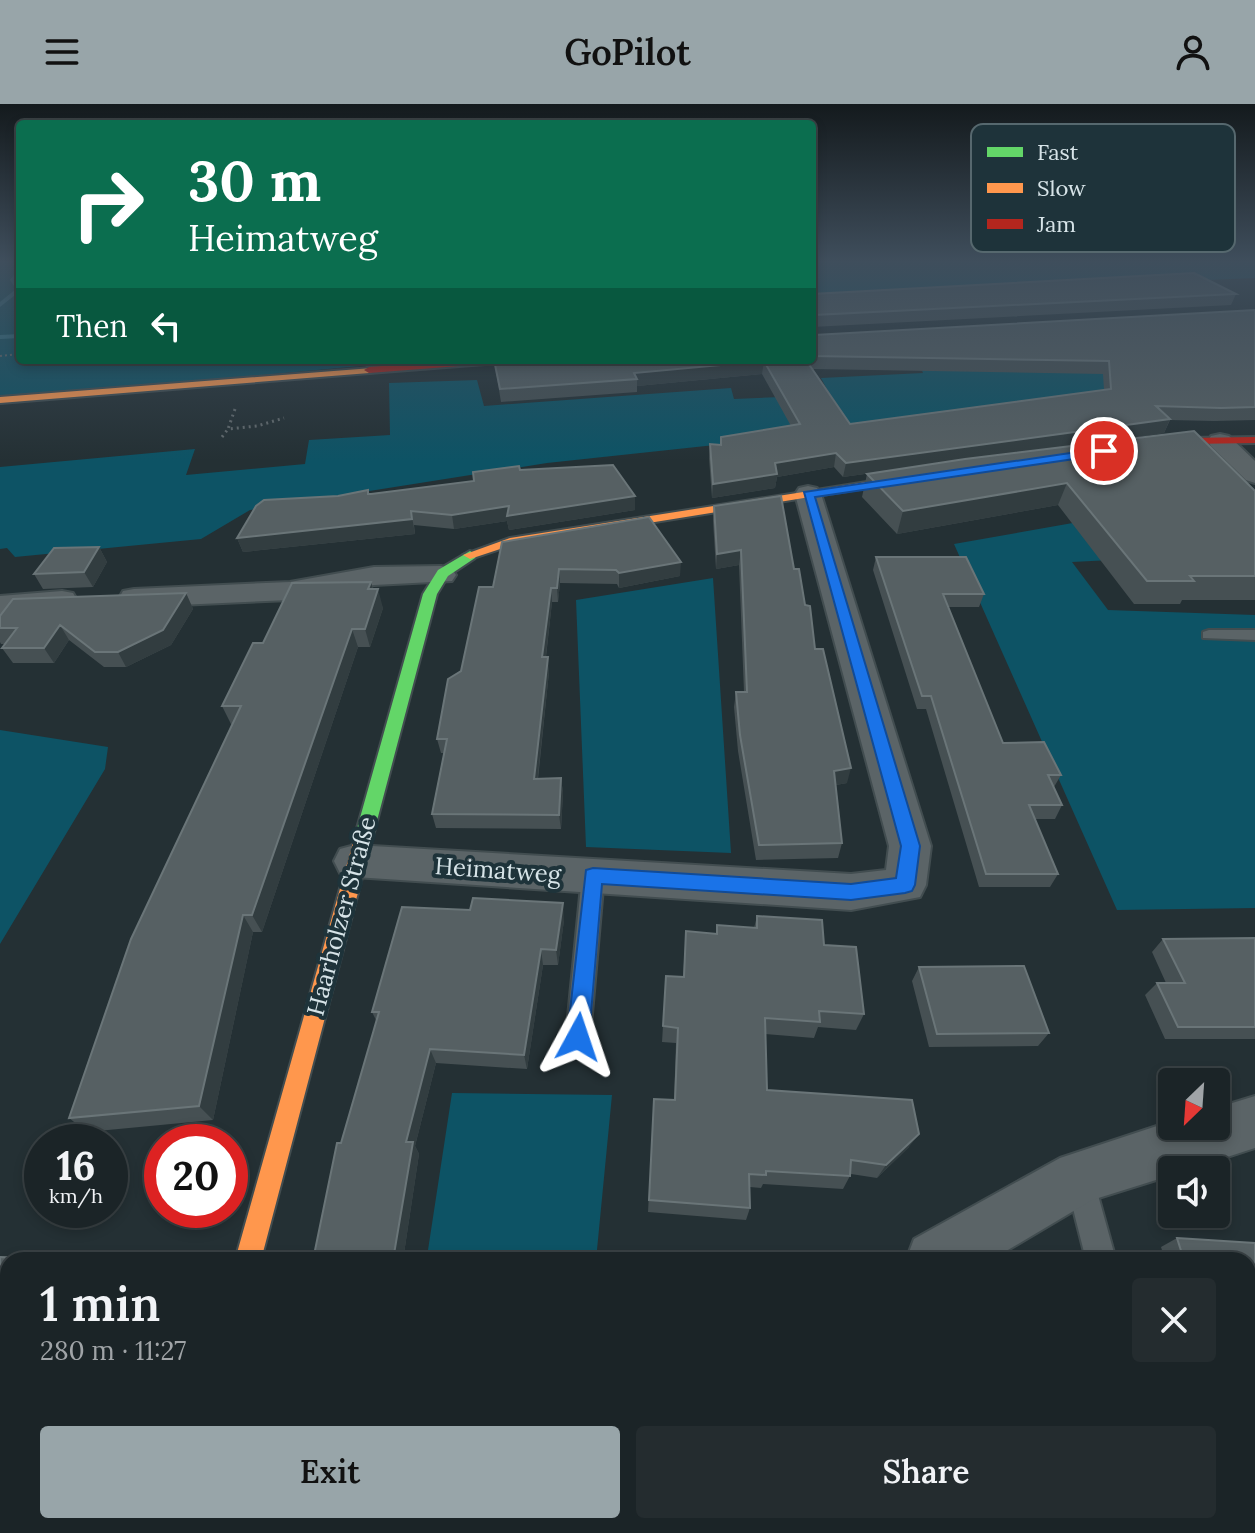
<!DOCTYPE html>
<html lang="en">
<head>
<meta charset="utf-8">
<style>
  :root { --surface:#1b2427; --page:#242c2f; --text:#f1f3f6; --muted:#a0a4a7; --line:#394144; --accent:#98a5a9 }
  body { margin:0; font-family:Lora,serif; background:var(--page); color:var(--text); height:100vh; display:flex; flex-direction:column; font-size:30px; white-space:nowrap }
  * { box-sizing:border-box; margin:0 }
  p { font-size:26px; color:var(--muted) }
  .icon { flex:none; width:44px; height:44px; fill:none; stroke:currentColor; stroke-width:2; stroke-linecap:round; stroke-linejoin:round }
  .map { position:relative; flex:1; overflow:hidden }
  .drawer { position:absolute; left:0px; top:1148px; width:1256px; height:282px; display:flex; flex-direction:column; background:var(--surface); border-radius:24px 24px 0 0; box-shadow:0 4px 12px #0003,0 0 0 2px var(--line) }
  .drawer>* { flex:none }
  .top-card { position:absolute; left:16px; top:16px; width:800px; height:244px; border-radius:8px; box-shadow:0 4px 12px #0003,0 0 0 2px var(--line); background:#0b6e4f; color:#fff; overflow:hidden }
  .needle { width:52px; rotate:205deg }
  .controls { position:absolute; left:1158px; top:964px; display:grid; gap:16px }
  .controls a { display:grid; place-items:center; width:72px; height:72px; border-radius:8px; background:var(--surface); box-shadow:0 4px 12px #0003,0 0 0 2px var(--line); font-size:40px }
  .speed { position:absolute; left:24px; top:1020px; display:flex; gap:16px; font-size:40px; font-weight:700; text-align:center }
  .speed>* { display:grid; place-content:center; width:104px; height:104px; border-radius:50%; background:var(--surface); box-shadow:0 4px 12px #0003,0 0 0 2px var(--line); line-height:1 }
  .speed small { font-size:20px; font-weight:400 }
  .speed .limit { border:12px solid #d22; background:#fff; color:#111 }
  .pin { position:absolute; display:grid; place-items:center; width:68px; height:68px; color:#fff; margin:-34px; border:4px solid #fff; border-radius:50%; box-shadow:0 2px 8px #0007 }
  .me { position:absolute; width:88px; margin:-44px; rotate:5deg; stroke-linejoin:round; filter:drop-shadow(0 0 6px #0008) }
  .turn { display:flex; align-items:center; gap:28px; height:168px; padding:0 40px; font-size:36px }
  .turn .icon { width:104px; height:104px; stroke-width:2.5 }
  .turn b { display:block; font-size:56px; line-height:68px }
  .then { display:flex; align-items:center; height:76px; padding:0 40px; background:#0003; gap:16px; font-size:30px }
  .round { display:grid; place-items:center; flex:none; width:84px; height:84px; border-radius:8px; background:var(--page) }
  .summary { display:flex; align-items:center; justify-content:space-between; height:136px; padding:0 40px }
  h1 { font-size:48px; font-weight:600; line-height:60px }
  .primary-button { display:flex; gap:16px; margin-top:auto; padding:16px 40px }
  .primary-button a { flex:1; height:92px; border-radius:8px; background:var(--accent); color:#111; font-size:32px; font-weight:600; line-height:92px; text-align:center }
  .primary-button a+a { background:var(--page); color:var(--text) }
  header { display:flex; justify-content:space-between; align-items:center; height:104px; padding:0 40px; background:var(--accent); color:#111; font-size:36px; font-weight:600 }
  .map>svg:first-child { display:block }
  .green { fill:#0d5365 }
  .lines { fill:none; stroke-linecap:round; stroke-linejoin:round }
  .stream { fill:#30768a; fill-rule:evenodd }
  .lane-casing { stroke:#424d50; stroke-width:4 }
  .street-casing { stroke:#424d50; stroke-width:4 }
  .fast-casing { stroke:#424d50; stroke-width:4 }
  .slow-casing { stroke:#424d50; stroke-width:4 }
  .jam-casing { stroke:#424d50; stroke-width:4 }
  .path-far1 { stroke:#626a6d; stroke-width:2; stroke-dasharray:2 3; stroke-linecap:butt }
  .path { stroke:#626a6d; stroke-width:3; stroke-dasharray:2 4; stroke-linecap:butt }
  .lane { fill:#5b6467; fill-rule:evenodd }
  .street { fill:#5b6467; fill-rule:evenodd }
  .fast { fill:#63d668; fill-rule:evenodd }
  .slow { fill:#ff974d; fill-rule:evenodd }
  .jam { fill:#b3261e; fill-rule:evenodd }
  .wall { fill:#465053; fill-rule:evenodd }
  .shaded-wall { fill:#323d40 }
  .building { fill:#566063; stroke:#6a7578; stroke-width:2 }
  .route { fill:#1a73e8; stroke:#114b97; stroke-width:2 }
  .labels { text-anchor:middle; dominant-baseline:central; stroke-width:8; stroke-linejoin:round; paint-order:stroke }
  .street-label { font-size:24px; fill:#d7e4e8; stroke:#1e333a }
  .key { fill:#1e333a; stroke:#56686e; stroke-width:2 }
  .key-label { font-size:22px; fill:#d7e4e8 }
</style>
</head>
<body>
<header><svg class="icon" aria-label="menu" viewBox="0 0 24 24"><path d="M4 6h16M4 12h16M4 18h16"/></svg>GoPilot<svg class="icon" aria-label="person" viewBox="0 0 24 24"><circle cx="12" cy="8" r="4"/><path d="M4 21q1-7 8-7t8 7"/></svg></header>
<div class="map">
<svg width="1255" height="1429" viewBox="0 0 1255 1429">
  <rect width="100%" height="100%" fill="#243034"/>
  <!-- green -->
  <path class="green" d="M0,157h20v99h406l-426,39z
    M812,157h443v17l-303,13 -140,11z
    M910,238l345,50 -335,31 -373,40 -297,47 -49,29 -186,18 -8,-9 -7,1v-82l195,-18 -9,26 119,-11 4,-24 81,-5 -1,-52 88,-3 7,26 247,-18 3,11 96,-4 -9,-17 102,-5z
    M1169,402l40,49 -137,7 36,48 147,5v293l-138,2 -163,-366z
    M713,474l18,275 -145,-6 -10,-247z
    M0,626l108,17 -3,22 -105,175z
    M452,989l160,2 -16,165h-125v-8l-43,-2z"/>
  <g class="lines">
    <!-- stream -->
    <path class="stream" d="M20,162v6l-4,8 4,7v4l-20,16v-5l16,-13 -6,-9z
      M20,230v4l-20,1v-4z"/>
    <!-- lane casing -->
    <g class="lane-casing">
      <path id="lane" d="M1209,526h46v10l-52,-2v-6z
        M593,764l7,2 4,6 -14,161 -3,8 -9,3 -9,-3 -3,-8 16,-161 4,-6z
        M1079,1059l10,4 4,10 23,83h-30l-21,-83 4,-10z
        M1146,1422h92l2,7h-92z"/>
    </g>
    <!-- street casing -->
    <g class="street-casing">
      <path id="street" d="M1220,330l9,2 26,25v22l-9,-3 -35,-34 -3,-5 3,-5z
        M808,382l9,2 4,6 110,352 -5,39 -6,12 -69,13 -496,-33 -15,-4 -6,-12 6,-12 15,-4 496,29 35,-4 3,-24 -94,-352 4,-6z
        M441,462l11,3 4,6 -4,6 -78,4 -84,15 -156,7 -11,-2 -4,-7 4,-7 11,-2 156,-7 84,-15z
        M62,487l11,2 4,7 -4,7 -73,7v-18z
        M1255,992v52l-68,22h-15v5l-80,25 -101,60h-85l8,-21 146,-81 112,-37v5h44v-18z
        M142,1422h70l-2,7h-70z
        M437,1422h78l-3,7h-78z"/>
    </g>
    <!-- fast casing -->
    <g class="fast-casing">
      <path id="fast" d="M470,447l7,4 -2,3 -27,18 -11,18 -63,238 -3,5h-12l-3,-5 67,-238 15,-24z"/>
    </g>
    <!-- slow casing -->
    <g class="slow-casing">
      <path id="slow" d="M372,264v4l-3,1 -369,30v-6z
        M924,369l6,3 -2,2 -416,67 -42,14 -7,-4 47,-17z
        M365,721l6,2 3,5 -113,428h-26l121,-428 3,-5z"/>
    </g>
    <!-- jam casing -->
    <g class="jam-casing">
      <path id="jam" d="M462,256h41l-5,3 -129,10 -5,-3 5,-3z
        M1255,333v6l-67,1 -41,5 -5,-3 5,-3 41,-5z"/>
    </g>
    <!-- path-far1 -->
    <path class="path-far1" d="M0,252l20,-2"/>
    <!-- path -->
    <path class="path" d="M235,305l-7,20 29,-3 27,-8
      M222,333l6,-8"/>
    <!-- lane -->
    <use href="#lane" class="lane"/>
    <!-- street -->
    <use href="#street" class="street"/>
    <!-- fast -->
    <use href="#fast" class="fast"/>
    <!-- slow -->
    <use href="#slow" class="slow"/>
    <!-- jam -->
    <use href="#jam" class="jam"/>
  </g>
  <!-- wall -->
  <path class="wall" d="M812,190h424l-5,11 -419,22z
    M1255,206v110l-41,1 -44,-1 -6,13 -101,14 192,44v109h-73l-2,4h-46l-76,-99 -161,29 -35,-37 5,-23 19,-3 -43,6 -9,-10 -57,10 -2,11 -63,10 -3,-40 1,-14 10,1 1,-8 70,-11 -29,-52 -125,12v6l-136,10 -7,-42h318v-27l2,2zM813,265l290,5 1,16 -254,34z
    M520,366l115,26v14l-126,20 -2,-9 -53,8 -40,-4 1,9 -172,18 -6,-14 101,-42 30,-6 1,4 105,-13z
    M714,402l80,63 11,36 42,178 -11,2 6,58 -4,15 -82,2 -18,-109 -4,-44 2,-15h8l-5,-127 -23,4 -3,-48z
    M502,438l178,34 -61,12 -2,-4 -57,-1 -2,19h-6l-6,55 3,15 -11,107 23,-1 2,15 -2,36 -125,-1 -4,-14 12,-61h-3l-4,-14 56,-152z
    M99,443l8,15 -14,25 -50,2 -9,-15z
    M876,453l108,37 -5,13h-31l55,136 58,32 -7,12 8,18 -7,14h-21l24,55 -8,13h-71l-53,-178h-9l-44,-139z
    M371,478l2,7 10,19 -13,39h-12l-96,285h-9l-40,188 -126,12 -18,-14 164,-394h-2l-9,-18 41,-63z
    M186,489l7,16 -22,36 -45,22h-22l-35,-27 -15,23h-41l-11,-15 3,-4h-4l-1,-2v-26z
    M757,812l67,29 40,69 -8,16 -38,-3 -4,11 -49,-4 2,56 142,57 -32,31 -26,-4 -8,15 -80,-5 -2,4 -11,-1v21l-4,12 -98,-8 6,-113 20,1 2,-57 -14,-1 4,-66 17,1 3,-46 30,3 1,-9 37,3z
    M564,816l-6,45h-15l-16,104 -91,-6 -21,83 4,8 -16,106h-90l28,-117 36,-121 -5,-10z
    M1255,834v101h-90l-20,-44 12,-12h9l-14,-31 11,-13z
    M919,863l130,66 -11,13 -109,1 -17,-66z
    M1177,1134l78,5v165h-7v-148h-83l-4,-13z
    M0,1153l8,3v125l-8,-1z
    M913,1422h50l5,7h-64z"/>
  <!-- shaded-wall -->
  <path class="shaded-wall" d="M764,257l-2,13 -125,12v-7l-3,-6z
    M1170,315l-6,14 -321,44 3,-14z
    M836,349l-2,14 -57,10 -2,11 -63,10 1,-14 62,-21z
    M1067,379l-9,22 -161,29 6,-23z
    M635,392v14l-126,20 -2,-9 -53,8 -2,-14 57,-9z
    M411,407l4,23 -172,18 -6,-14z
    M99,443l8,15 -14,25 -9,-15z
    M741,446l-2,15 -23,4 1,-15z
    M681,458l-1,14 -61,12v-15z
    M559,465l1,14 -2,19 -1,-14z
    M371,478l4,16 3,-9 5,19 -13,39 -5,-18 3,-40z
    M551,484l1,14 -8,70 -2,-15z
    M186,489l7,16 -22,36 -45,22 -8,-15z
    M60,521l9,15 -15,23 -10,-15z
    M352,525l6,18 -96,285 -10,-17z
    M548,553l1,15 -13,121 -2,-14z
    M851,664l-4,15 -17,3 4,-15z
    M561,674l2,15 -2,36 -2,-14z
    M563,799l1,17 -6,45 -2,-15z
    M243,811l10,17 -40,188 -14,-14z
    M541,845l2,16 -16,104 -3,-14z
    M430,945l6,14 -21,83 4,8 -16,106h-10l13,-118z
    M919,1030l-10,13 -32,31 9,-13z"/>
  <!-- building -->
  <path class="building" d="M1194,169l42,21 -422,21 -2,10v-31z
    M1255,206v97l-34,1 -65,-2 14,13 -324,44 -10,-10 -61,10 2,11 -64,10 -3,-40 11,1v-8l79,-13 -36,-63 -130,12 3,6 -137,10 -6,-29h315h-3l44,64 261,-35 -2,-28 -297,-5v-23l2,2z
    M1194,327l61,60v85h-65l4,5h-47l-80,-98 -164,28 -36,-37 98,-15z
    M613,361l22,31 -128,20 2,-10 -57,9 -41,-4 1,8 -175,19 19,-32 8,-6 74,-4 30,-6v4h3l103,-13 -1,-9 46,-6 1,4z
    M781,392l13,73h5l6,36 5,1 5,43h8l28,119 -17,3 8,72 -83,2 -19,-110 -4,-43h11l-6,-142 -24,4 -3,-48z
    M649,413l32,45 -62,11 -3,-3 -57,-1 -2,19h-6l-9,69h6l-14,122 27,-1 -2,37 -127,-1 15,-75h-10l11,-60 13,-8 18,-84h14l9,-45z
    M99,443l-15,25 -50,2 20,-26z
    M876,453h90l18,37h-41l60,149 41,-1 17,33h-13l14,30h-33l29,69h-72l-55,-178h-9z
    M371,478l-3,7h10l-13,40h-13l-100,286h-9l-44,191 -130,12 62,-179 110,-233h-19l31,-63h10l29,-60z
    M186,489l-23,37 -45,22h-23l-35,-27 -16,23h-42l15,-20h-17v-12l13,-17z
    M473,794l90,5 -7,47 -15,-1 -17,106 -94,-6 -24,93h7l-20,118h-80l24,-117h4l38,-131h-7l30,-105 68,3z
    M757,812l65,4 2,25 32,2 8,67 -45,-3 1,11 -55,-4 2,72 145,10 7,34 -33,31 -35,-5 -1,16 -84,-5v4l-17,-1 1,34 -101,-8 5,-101 21,1 3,-72 -15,-2 3,-50 18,1 2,-46 31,3v-9l40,3z
    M1255,834v89h-77l-21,-44h28l-22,-44z
    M1024,862l25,67 -112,1 -18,-67z
    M1177,1134l78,5v159l-7,-1v-141h-64z
    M0,1153l81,3h-73v120h-8z
    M925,1422h10l4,6 7,-6h17l5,7h-52z"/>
  <!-- sky -->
  <linearGradient id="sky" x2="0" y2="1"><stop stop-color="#141a1d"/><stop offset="0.44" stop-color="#3f4e5c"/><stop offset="1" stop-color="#3f4e5c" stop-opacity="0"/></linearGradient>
  <rect width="1255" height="357" fill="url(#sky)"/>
  <!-- route -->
  <path class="route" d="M1104,344l5,3 -1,3 -293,43 105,349 -5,39 -3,6 -7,2 -54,7 -249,-16 -13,153 -3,8 -8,3 -8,-3 -3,-8 19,-167 7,-2 258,16 45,-6 5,-32 -97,-354z"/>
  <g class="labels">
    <!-- street labels -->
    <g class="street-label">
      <text transform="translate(498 766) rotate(4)">Heimatweg</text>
      <text transform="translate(341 812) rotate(-75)">Haarholzer Straße</text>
    </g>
  </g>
  <!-- legend -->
  <rect x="971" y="20" width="264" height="128" rx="12" class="key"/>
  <rect x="987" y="43" width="36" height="10" fill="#63d668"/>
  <rect x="987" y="79" width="36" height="10" fill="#ff974d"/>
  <rect x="987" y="115" width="36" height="10" fill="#b3261e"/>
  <g class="key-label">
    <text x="1037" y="56">Fast</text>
    <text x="1037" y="92">Slow</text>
    <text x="1037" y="128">Jam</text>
  </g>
</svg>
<div class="controls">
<a><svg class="needle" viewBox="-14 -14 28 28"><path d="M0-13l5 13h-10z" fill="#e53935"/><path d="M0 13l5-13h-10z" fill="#a0a4a7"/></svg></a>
<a><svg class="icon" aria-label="sound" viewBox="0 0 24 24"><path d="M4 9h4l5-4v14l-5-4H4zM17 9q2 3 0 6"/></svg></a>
</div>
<div class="speed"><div>16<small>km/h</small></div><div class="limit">20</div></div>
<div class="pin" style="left:1104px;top:347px;background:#d93025"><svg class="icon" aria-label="arrive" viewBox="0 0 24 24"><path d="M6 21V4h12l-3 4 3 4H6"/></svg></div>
<svg class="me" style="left:578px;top:933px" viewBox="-20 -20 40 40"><path d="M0-17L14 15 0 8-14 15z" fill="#1a73e8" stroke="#fff" stroke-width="4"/></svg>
<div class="top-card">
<div class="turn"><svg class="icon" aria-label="right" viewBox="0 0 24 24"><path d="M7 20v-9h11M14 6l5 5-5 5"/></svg><div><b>30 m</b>Heimatweg</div></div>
<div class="then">Then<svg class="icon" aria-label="left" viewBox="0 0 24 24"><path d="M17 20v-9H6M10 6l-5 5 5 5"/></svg></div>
</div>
<section class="drawer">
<div class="summary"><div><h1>1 min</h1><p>280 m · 11:27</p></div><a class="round"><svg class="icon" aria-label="close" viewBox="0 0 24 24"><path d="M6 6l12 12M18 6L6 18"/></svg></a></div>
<div class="primary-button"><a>Exit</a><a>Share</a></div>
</section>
</div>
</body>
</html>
